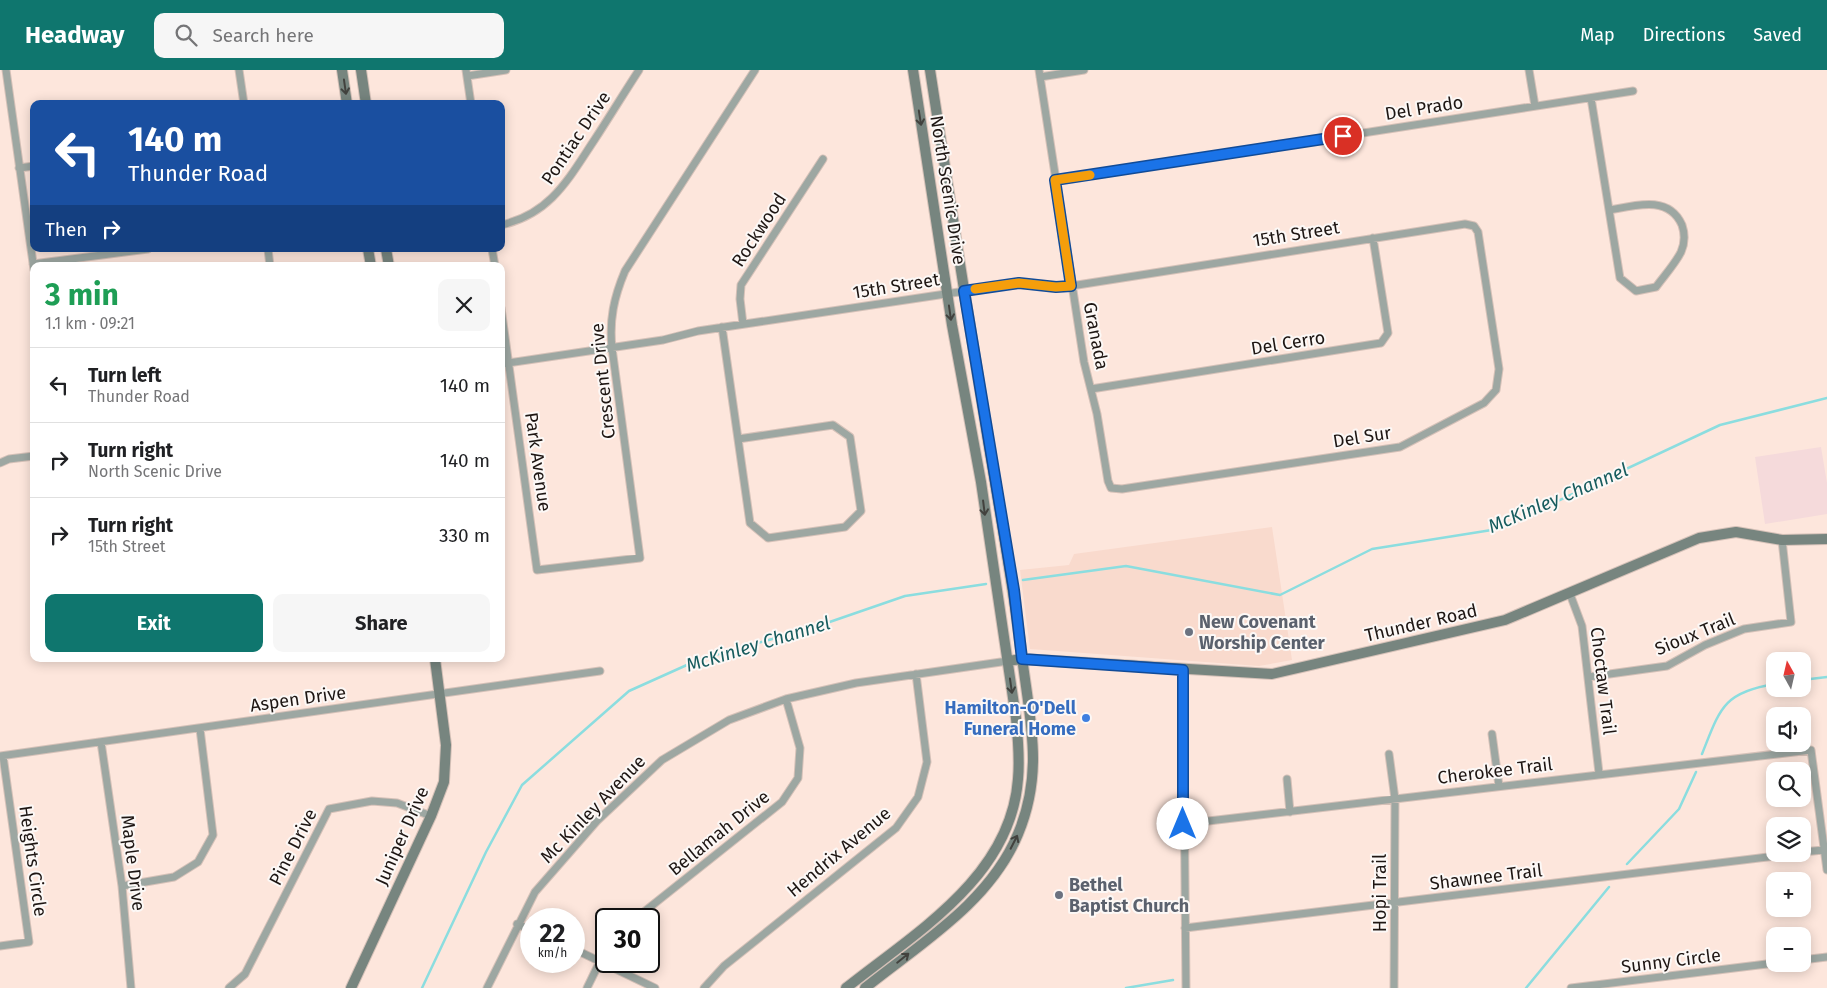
<!DOCTYPE html>
<html lang="en">
<head>
<meta charset="utf-8">
<style>
  :root { --surface:#fff; --page:#f6f6f6; --text:#202124; --muted:#757577; --line:#e0e0e0; --accent:#0f766e }
  body { margin:0; font-family:"Fira Sans",sans-serif; background:var(--page); color:var(--text); height:100vh; display:flex; flex-direction:column; font-size:19px; white-space:nowrap }
  * { box-sizing:border-box; margin:0 }
  p { font-size:16px; color:var(--muted) }
  .icon { flex:none; width:28px; height:28px; fill:none; stroke:currentColor; stroke-width:2; stroke-linecap:round; stroke-linejoin:round }
  .map { position:relative; flex:1; overflow:hidden }
  .side { position:absolute; left:30px; top:192px; width:475px; height:400px; display:flex; flex-direction:column; background:var(--surface); border-radius:10px; box-shadow:0 2px 12px #0003 }
  .side>* { flex:none }
  .guide { position:absolute; left:30px; top:30px; width:475px; height:152px; border-radius:10px; box-shadow:0 2px 12px #0003; background:#1a4fa0; color:#fff; overflow:hidden }
  .needle { width:32px; rotate:352deg }
  .buttons { position:absolute; left:1766px; top:582px; display:grid; gap:10px }
  .buttons a { display:grid; place-items:center; width:45px; height:45px; border-radius:10px; background:var(--surface); box-shadow:0 2px 12px #0003; font-size:25px }
  .speed { position:absolute; left:520px; top:838px; display:flex; gap:10px; font-size:25px; font-weight:700; text-align:center }
  .speed>* { display:grid; place-content:center; width:65px; height:65px; border-radius:50%; background:var(--surface); box-shadow:0 2px 12px #0003; line-height:1 }
  .speed small { font-size:12px; font-weight:400 }
  .speed .limit { border:2px solid #111; border-radius:8px; background:#fff; color:#111 }
  .pin { position:absolute; display:grid; place-items:center; width:42px; height:42px; color:#fff; margin:-21px; border:2px solid #fff; border-radius:50%; box-shadow:0 1px 5px #0007 }
  .me { position:absolute; width:55px; margin:-28px; rotate:0deg; stroke-linejoin:round; filter:drop-shadow(0 0 4px #0008) }
  .turn { display:flex; align-items:center; gap:18px; height:105px; padding:0 15px; font-size:22px }
  .turn .icon { width:65px; height:65px; stroke-width:2.5 }
  .turn b { display:block; font-size:35px; line-height:42px }
  .then { display:flex; align-items:center; height:48px; padding:0 15px; background:#0003; gap:10px; font-size:19px }
  .round { display:grid; place-items:center; flex:none; width:52px; height:52px; border-radius:10px; background:var(--page) }
  .summary { display:flex; align-items:center; justify-content:space-between; height:85px; padding:0 15px }
  h1 { font-size:30px; font-weight:700; line-height:38px; color:#1e9e55 }
  .action { display:flex; gap:10px; margin-top:auto; padding:10px 15px }
  .action a { flex:1; height:58px; border-radius:10px; background:var(--accent); color:#fff; font-size:20px; font-weight:700; line-height:58px; text-align:center }
  .action a+a { background:var(--page); color:var(--text) }
  ul { padding:0; list-style:none }
  li { display:flex; align-items:center; gap:15px; height:75px; padding:0 15px; border-top:1px solid var(--line) }
  li div { flex:1 }
  li b { display:block; font-size:19px }
  li em { font-style:normal }
  header { display:flex; align-items:center; gap:30px; box-sizing:border-box; height:70px; padding:0 25px; background:var(--accent); color:#fff }
  header strong { font-size:24px }
  nav { display:flex; gap:28px; margin-inline-start:auto; font-size:18px }
  .search { width:350px; height:45px; background:var(--page); display:flex; align-items:center; gap:12px; box-sizing:border-box; padding:0 18px; border-radius:10px; color:var(--muted); font-size:19px }
  .map>svg:first-child { display:block }
  .commercial { fill:#f5dadb }
  .built { fill:#f9dacd }
  .lines { fill:none; stroke-linecap:round; stroke-linejoin:round }
  .stream { stroke:#8bdddf; stroke-width:2.5 }
  .street-casing { stroke:#d5c1b8; stroke-width:9 }
  .secondary-casing { stroke:#d5c1b8; stroke-width:12 }
  .street { stroke:#9da7a2; stroke-width:7 }
  .secondary { stroke:#77857f; stroke-width:10 }
  .oneway { stroke:#42423e }
  .route-casing { stroke:#114b97; stroke-width:12 }
  .route { stroke:#1a73e8; stroke-width:9 }
  .slow { stroke:#f59e0b; stroke-width:9 }
  .worship-dot { fill:#6b7280; stroke:#fcf8f6; stroke-width:2 }
  .shop-dot { fill:#3f7fe0; stroke:#fcf8f6; stroke-width:2 }
  .labels { text-anchor:middle; dominant-baseline:central; stroke-width:4; stroke-linejoin:round; paint-order:stroke }
  .street-label { font-size:18px; fill:#1e1613; stroke:#fcf8f6 }
  .worship-label { font-size:18px; font-weight:bold; fill:#5b616d; stroke:#fcf8f6; text-anchor:start }
  .shop-label { font-size:18px; font-weight:bold; fill:#366cbe; stroke:#fcf8f6; text-anchor:end }
  .water-label { font-size:19px; font-style:italic; fill:#175c5e; stroke:#fcf8f6 }
</style>
</head>
<body>
<header>
<strong>Headway</strong>
<div class="search"><svg class="icon" aria-label="search" viewBox="0 0 24 24"><circle cx="10" cy="10" r="6"/><path d="M15 15l6 6"/></svg>Search here</div>
<nav><a>Map</a><a>Directions</a><a>Saved</a></nav>
</header>
<div class="map">
<svg width="1827" height="918" viewBox="0 0 1827 918">
  <rect width="100%" height="100%" fill="#fde6dc"/>
  <!-- commercial -->
  <path class="commercial" d="M1821,377l6,36v31l-62,10 -10,-67z"/>
  <!-- built -->
  <path class="built" d="M1272,457l20,133 -33,6 -229,-17 -10,-79 49,-5 5,-11z"/>
  <g class="lines">
    <!-- stream -->
    <path class="stream" d="M1023,510l103,-14 154,29 92,-46 126,-20 222,-104 107,-27
      M1802,610l25,-3
      M1702,684c18,-45 21,-62 73,-70
      M1627,794l52,-55 17,-37
      M422,918l64,-136 36,-67 107,-94 69,-31 120,-34 87,-30 81,-12
      M1126,918l47,-8
      M1526,918l83,-101"/>
    <!-- street casing -->
    <g class="street-casing">
      <path id="street" d="M6,0l28,200
        M239,0l5,34
        M466,0l5,34
        M1529,0l6,36
        M467,6l39,-6
        M1040,7l44,-7
        M1591,28l29,180 16,13 20,-4c8,-11 19,-23 25,-35 4,-9 4,-18 1,-27 -13,-30 -46,-20 -72,-15
        M19,98l15,-2
        M1055,111l578,-90
        M501,155c50,-11 68,-47 94,-86 15,-23 29,-46 44,-69
        M268,179l2,17
        M492,179l3,17
        M33,194l115,-15
        M501,238l36,262 103,-12 -28,-210c-3,-28 2,-51 13,-77l130,-201
        M743,254l-3,-25 1,-14 82,-126
        M722,257l28,196 18,15 77,-11 16,-16 -11,-74 -17,-12 -95,14
        M501,294l162,-24 35,-9 321,-48 37,4 15,-1 394,-62 9,2 4,6 21,137 -3,21 -12,13 -84,44 -278,42 -11,-1 -3,-7 -11,-67 -13,-52 -45,-292
        M1091,319l290,-46 7,-10 -15,-95
        M0,393l9,-4 25,-3
        M1570,524l12,32 17,147
        M1183,600l3,318
        M1588,607l79,-11 38,-21 39,-16 47,-7 -9,-82
        M1492,664l7,52
        M101,672l21,144 9,102
        M1389,684l6,45 -1,189
        M0,686l600,-85
        M1287,709l3,33
        M1183,754l628,-74 16,120
        M1802,782l22,-2
        M122,816l52,-9 24,-15 15,-27 -13,-106
        M635,849l147,-117 16,-24 2,-30 -14,-49
        M517,854l14,6
        M1185,858l607,-74
        M0,876l29,-4 -26,-186
        M574,879l81,39
        M1802,890l25,-3
        M229,918l16,-14 84,-165 43,-8 25,2 34,13
        M487,918l48,-96 62,-71 65,-61 67,-40 57,-21 70,-16 152,-22
        M587,918l19,-39
        M704,918l20,-22 172,-138 22,-31 9,-35 -11,-88
        M1571,918l204,-25"/>
    </g>
    <!-- secondary casing -->
    <g class="secondary-casing">
      <path id="secondary" d="M342,0l5,34
        M361,0l5,34
        M368,179l3,17
        M386,179l3,17
        M1008,591l14,-2 250,15 233,-54 194,-82 37,-6 46,8 45,-1
        M351,918l80,-172 13,-34 2,-37 -11,-86
        M846,918c69,-55 165,-111 172,-209 2,-21 0,-41 -2,-61l-35,-236 -29,-157 -39,-255
        M865,918c56,-45 125,-86 153,-154 26,-62 12,-113 4,-177 -9,-72 -22,-144 -34,-217 -20,-123 -39,-247 -58,-370"/>
    </g>
    <!-- street -->
    <use href="#street" class="street"/>
    <!-- secondary -->
    <use href="#secondary" class="secondary"/>
  </g>
  <!-- one-way arrows -->
  <defs><path id="oneway-shaft" d="M-6 0H5M1.5-3L5.5 0L1.5 3" fill="none" stroke-width="1.6" stroke-linecap="round" stroke-linejoin="round" transform="scale(1.25)"/></defs>
  <g class="oneway">
    <use href="#oneway-shaft" transform="translate(345 17) rotate(82)"/>
    <use href="#oneway-shaft" transform="translate(920 48) rotate(81)"/>
    <use href="#oneway-shaft" transform="translate(950 243) rotate(82)"/>
    <use href="#oneway-shaft" transform="translate(984 438) rotate(83)"/>
    <use href="#oneway-shaft" transform="translate(1011 616) rotate(82)"/>
    <use href="#oneway-shaft" transform="translate(1014 772) rotate(-63)"/>
    <use href="#oneway-shaft" transform="translate(903 888) rotate(-39)"/>
  </g>
  <g class="lines">
    <!-- route casing -->
    <g class="route-casing">
      <path id="route" d="M1183,754v-154l-161,-11 -8,-69 -50,-299 55,-8 37,4 15,-1 -16,-106 288,-44"/>
    </g>
    <!-- route -->
    <use href="#route" class="route"/>
    <!-- slow -->
    <path class="slow" d="M975,219l44,-6 37,4 15,-1 -16,-106 35,-5"/>
  </g>
  <!-- markers -->
  <g class="worship-dot">
    <circle cx="1189" cy="562" r="5"/>
    <circle cx="1059" cy="825" r="5"/>
  </g>
  <circle class="shop-dot" cx="1086" cy="648" r="5"/>
  <g class="labels">
    <!-- street labels -->
    <g class="street-label">
      <text transform="translate(1424 38) rotate(-9)">Del Prado</text>
      <text transform="translate(576 68) rotate(-56)">Pontiac Drive</text>
      <text transform="translate(948 120) rotate(81)">North Scenic Drive</text>
      <text transform="translate(759 160) rotate(-57)">Rockwood</text>
      <text transform="translate(1296 164) rotate(-9)">15th Street</text>
      <text transform="translate(896 216) rotate(-9)">15th Street</text>
      <text transform="translate(1096 266) rotate(79)">Granada</text>
      <text transform="translate(1288 273) rotate(-9)">Del Cerro</text>
      <text transform="translate(603 311) rotate(-96)">Crescent Drive</text>
      <text transform="translate(1362 367) rotate(-9)">Del Sur</text>
      <text transform="translate(538 392) rotate(82)">Park Avenue</text>
      <text transform="translate(1421 553) rotate(-13)">Thunder Road</text>
      <text transform="translate(1695 564) rotate(-22)">Sioux Trail</text>
      <text transform="translate(1603 611) rotate(83)">Choctaw Trail</text>
      <text transform="translate(298 629) rotate(-8)">Aspen Drive</text>
      <text transform="translate(1495 701) rotate(-7)">Cherokee Trail</text>
      <text transform="translate(593 739) rotate(-46)">Mc Kinley Avenue</text>
      <text transform="translate(719 763) rotate(-39)">Bellamah Drive</text>
      <text transform="translate(402 766) rotate(-66)">Juniper Drive</text>
      <text transform="translate(293 777) rotate(-63)">Pine Drive</text>
      <text transform="translate(839 782) rotate(-40)">Hendrix Avenue</text>
      <text transform="translate(33 791) rotate(82)">Heights Circle</text>
      <text transform="translate(133 793) rotate(83)">Maple Drive</text>
      <text transform="translate(1486 807) rotate(-7)">Shawnee Trail</text>
      <text transform="translate(1380 823) rotate(-90)">Hopi Trail</text>
      <text transform="translate(1671 891) rotate(-7)">Sunny Circle</text>
    </g>
    <!-- worship labels -->
    <g class="worship-label">
      <text x="1199" y="552">New Covenant<tspan x="1199" dy="21">Worship Center</tspan></text>
      <text x="1069" y="815">Bethel<tspan x="1069" dy="21">Baptist Church</tspan></text>
    </g>
    <!-- shop labels -->
    <g class="shop-label">
      <text x="1076" y="638">Hamilton-O'Dell<tspan x="1076" dy="21">Funeral Home</tspan></text>
    </g>
    <!-- water labels -->
    <g class="water-label">
      <text transform="translate(1558 428) rotate(-23)">McKinley Channel</text>
      <text transform="translate(758 574) rotate(-17)">McKinley Channel</text>
    </g>
  </g>
</svg>
<div class="buttons">
<a><svg class="needle" viewBox="-14 -14 28 28"><path d="M0-13l5 13h-10z" fill="#e53935"/><path d="M0 13l5-13h-10z" fill="#757577"/></svg></a>
<a><svg class="icon" aria-label="sound" viewBox="0 0 24 24"><path d="M4 9h4l5-4v14l-5-4H4zM17 9q2 3 0 6"/></svg></a>
<a><svg class="icon" aria-label="search" viewBox="0 0 24 24"><circle cx="10" cy="10" r="6"/><path d="M15 15l6 6"/></svg></a>
<a><svg class="icon" aria-label="layers" viewBox="0 0 24 24"><path d="M12 4l9 5-9 5-9-5zM3 14l9 5 9-5"/></svg></a>
<a>+</a>
<a>−</a>
</div>
<div class="speed"><div>22<small>km/h</small></div><div class="limit">30</div></div>
<div class="pin" style="left:1343px;top:66px;background:#d93025"><svg class="icon" aria-label="arrive" viewBox="0 0 24 24"><path d="M6 21V4h12l-3 4 3 4H6"/></svg></div>
<svg class="me" style="left:1183px;top:754px" viewBox="-20 -20 40 40"><circle r="19" fill="#fff"/><path d="M0-13L10 11 0 6-10 11z" fill="#1a73e8"/></svg>
<div class="guide">
<div class="turn"><svg class="icon" aria-label="left" viewBox="0 0 24 24"><path d="M17 20v-9H6M10 6l-5 5 5 5"/></svg><div><b>140 m</b>Thunder Road</div></div>
<div class="then">Then<svg class="icon" aria-label="right" viewBox="0 0 24 24"><path d="M7 20v-9h11M14 6l5 5-5 5"/></svg></div>
</div>
<section class="side">
<div class="summary"><div><h1>3 min</h1><p>1.1 km · 09:21</p></div><a class="round"><svg class="icon" aria-label="close" viewBox="0 0 24 24"><path d="M6 6l12 12M18 6L6 18"/></svg></a></div>
<ul>
<li><svg class="icon" aria-label="left" viewBox="0 0 24 24"><path d="M17 20v-9H6M10 6l-5 5 5 5"/></svg><div><b>Turn left</b><p>Thunder Road</p></div><em>140 m</em></li>
<li><svg class="icon" aria-label="right" viewBox="0 0 24 24"><path d="M7 20v-9h11M14 6l5 5-5 5"/></svg><div><b>Turn right</b><p>North Scenic Drive</p></div><em>140 m</em></li>
<li><svg class="icon" aria-label="right" viewBox="0 0 24 24"><path d="M7 20v-9h11M14 6l5 5-5 5"/></svg><div><b>Turn right</b><p>15th Street</p></div><em>330 m</em></li>
</ul>
<div class="action"><a>Exit</a><a>Share</a></div>
</section>
</div>
</body>
</html>
